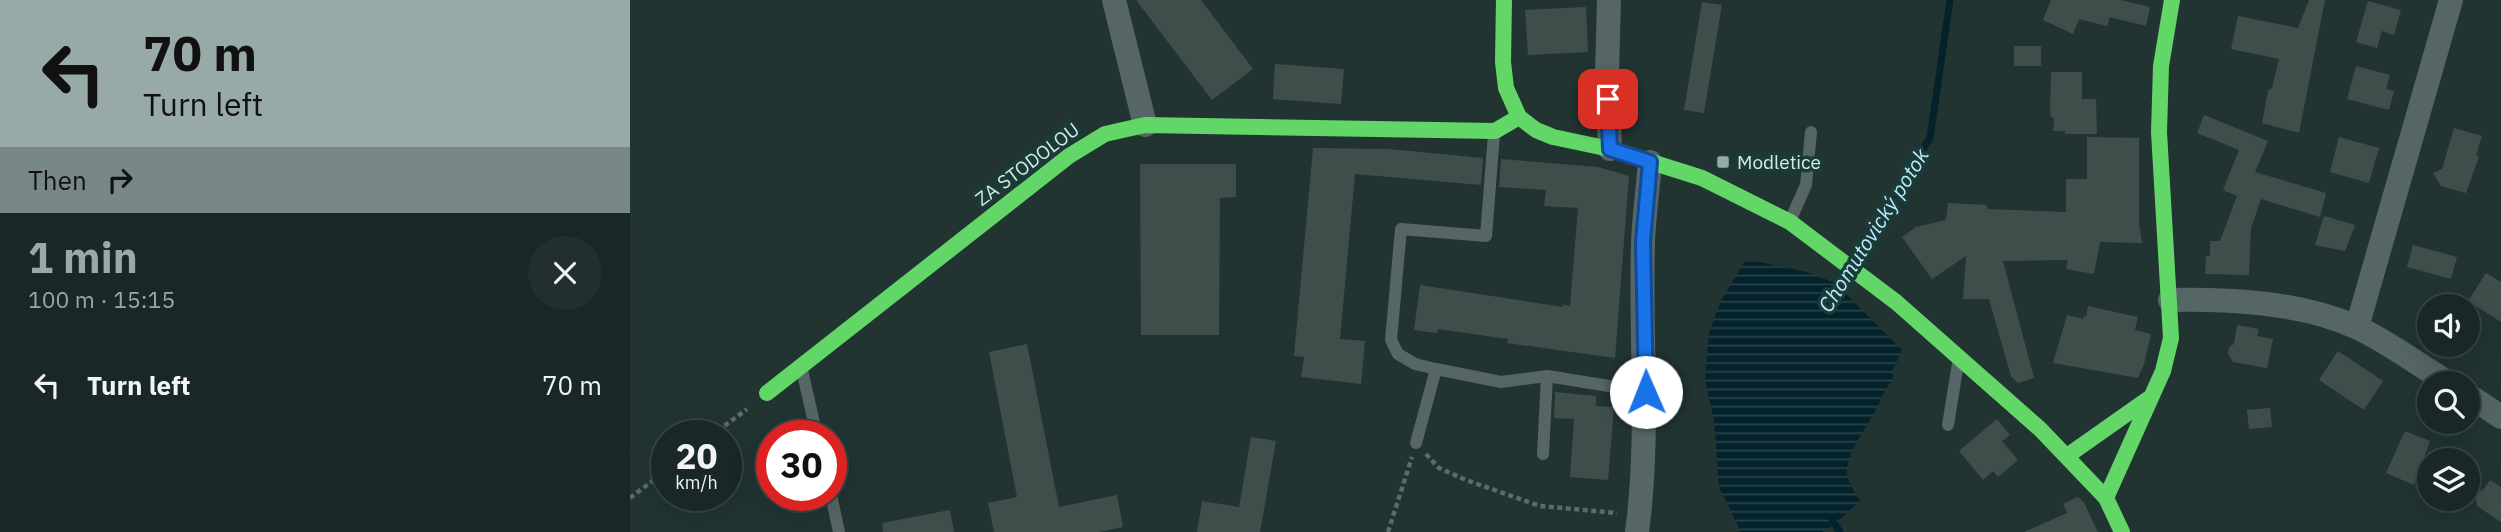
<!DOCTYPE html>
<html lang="en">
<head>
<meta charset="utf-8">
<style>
  :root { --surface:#192726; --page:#222f2e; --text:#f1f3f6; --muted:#9fa5a7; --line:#374443; --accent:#97aaa8 }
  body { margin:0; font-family:"IBM Plex Sans",sans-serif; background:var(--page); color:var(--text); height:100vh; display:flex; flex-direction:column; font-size:26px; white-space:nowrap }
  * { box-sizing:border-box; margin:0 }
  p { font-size:23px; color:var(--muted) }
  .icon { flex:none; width:38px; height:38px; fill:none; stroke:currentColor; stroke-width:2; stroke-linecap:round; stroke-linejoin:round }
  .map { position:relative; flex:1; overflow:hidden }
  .side { display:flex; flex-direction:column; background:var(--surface); width:630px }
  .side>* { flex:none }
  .top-card { background:#97aaa8; color:#111; overflow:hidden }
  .tools { position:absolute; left:1787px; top:294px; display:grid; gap:14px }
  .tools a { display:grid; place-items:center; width:63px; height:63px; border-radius:50%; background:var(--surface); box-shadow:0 7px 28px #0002,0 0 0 2px var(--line); font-size:35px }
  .speed { position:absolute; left:21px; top:420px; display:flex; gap:14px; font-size:35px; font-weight:700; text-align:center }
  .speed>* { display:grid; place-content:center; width:91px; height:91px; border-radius:50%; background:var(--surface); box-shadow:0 7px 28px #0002,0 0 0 2px var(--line); line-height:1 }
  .speed small { font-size:18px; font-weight:400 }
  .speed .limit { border:10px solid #d22; background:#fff; color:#111 }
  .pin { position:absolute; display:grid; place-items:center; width:60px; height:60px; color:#fff; margin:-30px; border-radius:14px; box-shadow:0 4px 10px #0006 }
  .me { position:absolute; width:77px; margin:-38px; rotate:359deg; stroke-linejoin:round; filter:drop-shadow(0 0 5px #0008) }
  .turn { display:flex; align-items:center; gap:24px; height:147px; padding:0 28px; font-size:32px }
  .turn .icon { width:91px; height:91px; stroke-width:2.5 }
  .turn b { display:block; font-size:49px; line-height:60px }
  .then { display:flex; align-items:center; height:66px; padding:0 28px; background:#0003; gap:14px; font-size:26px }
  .round { display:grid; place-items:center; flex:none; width:74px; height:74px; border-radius:37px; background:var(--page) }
  .headline { display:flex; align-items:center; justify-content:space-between; height:119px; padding:0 28px }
  h1 { font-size:42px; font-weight:700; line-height:52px; color:var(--accent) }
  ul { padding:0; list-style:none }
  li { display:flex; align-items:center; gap:21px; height:105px; padding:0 28px }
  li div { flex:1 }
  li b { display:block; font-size:26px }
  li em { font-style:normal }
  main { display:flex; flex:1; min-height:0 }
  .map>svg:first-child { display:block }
  .water { fill:url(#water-rules) }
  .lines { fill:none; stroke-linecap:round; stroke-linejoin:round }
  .stream { stroke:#04222b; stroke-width:7 }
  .building { fill:#404e4b }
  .path { stroke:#5c6a69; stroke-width:4.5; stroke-dasharray:5 3.5; stroke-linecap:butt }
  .lane { stroke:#566565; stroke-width:12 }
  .street { stroke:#566565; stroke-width:24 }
  .fast { stroke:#63d668; stroke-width:16 }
  .route-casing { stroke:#114b97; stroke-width:18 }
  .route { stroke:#1a73e8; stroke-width:12 }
  .poi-dot { fill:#97aaa8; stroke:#193c38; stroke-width:2.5 }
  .labels { text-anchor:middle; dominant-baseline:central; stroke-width:7; stroke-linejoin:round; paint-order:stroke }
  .poi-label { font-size:19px; fill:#d7eae7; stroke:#193c38; text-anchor:start }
  .street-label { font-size:19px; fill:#d7eae7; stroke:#193c38 }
  .water-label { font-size:21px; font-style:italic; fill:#bdeafc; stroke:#193c38 }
</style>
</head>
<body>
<main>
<section class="side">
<div class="top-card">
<div class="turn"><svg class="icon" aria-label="left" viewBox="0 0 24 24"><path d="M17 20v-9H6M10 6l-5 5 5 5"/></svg><div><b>70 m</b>Turn left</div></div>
<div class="then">Then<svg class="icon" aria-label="right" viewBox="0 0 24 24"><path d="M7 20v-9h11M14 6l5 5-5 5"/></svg></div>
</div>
<div class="headline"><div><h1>1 min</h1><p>100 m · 15:15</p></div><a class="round"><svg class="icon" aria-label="close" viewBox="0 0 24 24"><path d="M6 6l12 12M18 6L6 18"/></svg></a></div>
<ul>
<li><svg class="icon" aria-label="left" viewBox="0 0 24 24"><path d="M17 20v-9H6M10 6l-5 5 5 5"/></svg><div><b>Turn left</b></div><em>70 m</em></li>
</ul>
</section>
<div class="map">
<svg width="1871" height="532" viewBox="0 0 1871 532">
  <defs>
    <pattern id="water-rules" width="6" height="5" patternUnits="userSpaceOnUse" patternTransform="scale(1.75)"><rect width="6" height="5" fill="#04222b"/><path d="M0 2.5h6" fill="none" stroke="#28424a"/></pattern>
  </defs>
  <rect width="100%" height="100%" fill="#213432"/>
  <!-- water -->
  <path class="water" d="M1114,262h16l47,10 28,11 67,67 -10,22 1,8c-8,8 -10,15 -14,24 -10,22 -29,41 -32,66 -1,11 8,22 13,31l-26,24 -12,7h-81l-22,-45 -5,-66 -9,-41 4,-48 12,-31z"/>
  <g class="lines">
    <!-- stream -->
    <path class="stream" d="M1223,258l77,-120 20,-138
      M1201,518l9,14"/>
  </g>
  <!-- building -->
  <path class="building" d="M506,0h65l52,69 -41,31z
    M1421,0h70l29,7 -4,19 -36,-9 -3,9 -28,-7 -6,15 -30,-14z
    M1679,0h16l-26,133 -37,-10 6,-32 4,-3 7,-29 -48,-10 7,-33 60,12z
    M1738,1l33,9 -7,25 -12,-4 -5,17 -21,-6z
    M1072,2l20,3 -18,108 -20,-3z
    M956,7l2,45 -60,3 -3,-45z
    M1384,46h27v20h-27z
    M645,64l69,5 -3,35 -68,-5z
    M1726,66l34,9 -4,14 8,2 -5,19 -42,-11z
    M1421,72h31v27h14l1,35h-32v-3h-12l1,-12 -4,-4z
    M1574,115l64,26 -13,31 71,21 -6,24 -59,-18 -10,29 -2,47 -44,-1 1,-18h4v-15h10l17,-45 -14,-6 16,-40 -42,-17z
    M1824,128l28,8 -6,20 3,1 -13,36 -25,-7 -8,-13 9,-4z
    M1457,137l52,1v86l3,19 -42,-1 -6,32 -28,-5 2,-9 -65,1 31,117 -16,5 -7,-7 -22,-77h-26l3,-43 -34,23 -30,-42 14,-10 30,-7 2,-17 39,2v4l79,3v-33h21z
    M1709,137l40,11 -10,35 -39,-11z
    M683,148l76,1 94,9 -2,27 -126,-11 -15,165 25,2 -4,43 -60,-7 3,-20 -10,-1z
    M871,159l97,8 31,9 -14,182 -108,-15 1,-4 -70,-10 -1,4 -23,-3 6,-45 143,22v-2l7,1 8,-98 -34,-2 2,-16 -47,-3z
    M510,164h96v33l-16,1 -1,137h-78z
    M1694,216l31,9 -10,26 -30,-6z
    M1783,245l44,12 -6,22 -44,-12z
    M1856,273l15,9v40l-33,-21z
    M1458,306l50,11 -3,13 16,4 -7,30 -6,14 -85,-15 14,-48 16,4 1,-3 2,1z
    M1607,325l22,4 -2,7 16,3 -6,29 -34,-6 -5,-8 1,-7 5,-3z
    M397,344l32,163 58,-12 6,32 -24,5h-105l-6,-29 29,-6 -28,-145z
    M1708,351l45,30 -19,29 -45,-30z
    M925,392l41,4v10l18,1 -6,73 -38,-3 4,-58 -20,-1z
    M1640,408l2,19 -23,2 -2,-19z
    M1367,419l13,16 -8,6 16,19 -20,17 -5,-6 -10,9 -24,-29z
    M1775,431l25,10 -16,44 -28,-12z
    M621,437l25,4 -16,91h-63l5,-31 37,6z
    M1860,480l11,7v35l-24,-16 -2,-14 8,-2z
    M1448,497l6,6 14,29h-74l43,-19 -4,-9z
    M320,510l4,22h-71l-1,-9z"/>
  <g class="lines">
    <!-- path -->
    <path class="path" d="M81,436l36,-27
      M796,454l13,14 27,12 74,26 77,7
      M0,498l37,-28
      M758,532l24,-75"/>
    <!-- lane -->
    <path class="lane" d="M864,134l-8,102 -85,-7 -10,111 7,14 17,10 21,5 65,13 46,-6 99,16
      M1160,221l16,-36 5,-53
      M172,370l15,66
      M1318,425l10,-62
      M786,443l20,-74
      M913,454l4,-78
      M201,495l8,37"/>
    <!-- street -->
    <path class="street" d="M484,0l31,125
      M979,0l-2,74 3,75
      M1540,300c60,-1 131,2 186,27 31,14 64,39 93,56
      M1727,327l94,-327
      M1838,395l33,22
      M1007,532c13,-97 3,-193 6,-290 1,-26 5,-53 7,-80"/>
    <!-- fast -->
    <path class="fast" d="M874,0l-1,62 3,26 13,29 17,13 17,7 57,12 92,29 88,44 106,80 144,127 66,69 16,34
      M137,393l302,-237 36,-22 40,-9 350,6 24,-14
      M1437,456l81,-57
      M1476,498l57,-127 8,-33 -12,-206 2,-66 11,-66"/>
  </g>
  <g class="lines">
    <!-- route casing -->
    <g class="route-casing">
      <path id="route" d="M978,99l2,50 40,13 -7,80 3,150"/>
    </g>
    <!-- route -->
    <use href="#route" class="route"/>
  </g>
  <!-- markers -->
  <rect class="poi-dot" x="1086" y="155" width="14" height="14" rx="3.5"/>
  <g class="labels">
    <!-- poi labels -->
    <g class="poi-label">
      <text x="1107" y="162">Modletice</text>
    </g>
    <!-- street labels -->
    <g class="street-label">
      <text transform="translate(397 164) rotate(-37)">ZA STODOLOU</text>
    </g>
    <!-- water labels -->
    <g class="water-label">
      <text transform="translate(1243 230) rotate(-58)">Chomutovický potok</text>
    </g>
  </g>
</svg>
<div class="tools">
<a><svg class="icon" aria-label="sound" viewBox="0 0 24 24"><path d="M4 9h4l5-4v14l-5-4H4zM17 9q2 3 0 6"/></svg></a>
<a><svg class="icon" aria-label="search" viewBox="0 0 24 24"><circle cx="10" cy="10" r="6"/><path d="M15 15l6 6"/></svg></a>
<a><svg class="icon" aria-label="layers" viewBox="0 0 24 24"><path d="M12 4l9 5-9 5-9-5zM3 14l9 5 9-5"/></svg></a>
</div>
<div class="speed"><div>20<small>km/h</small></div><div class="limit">30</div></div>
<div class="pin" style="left:978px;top:99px;background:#d93025"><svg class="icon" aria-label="arrive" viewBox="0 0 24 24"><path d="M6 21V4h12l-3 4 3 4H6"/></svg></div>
<svg class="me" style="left:1016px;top:392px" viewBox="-20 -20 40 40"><circle r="19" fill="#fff"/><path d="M0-13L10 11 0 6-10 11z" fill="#1a73e8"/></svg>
</div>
</main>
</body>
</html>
